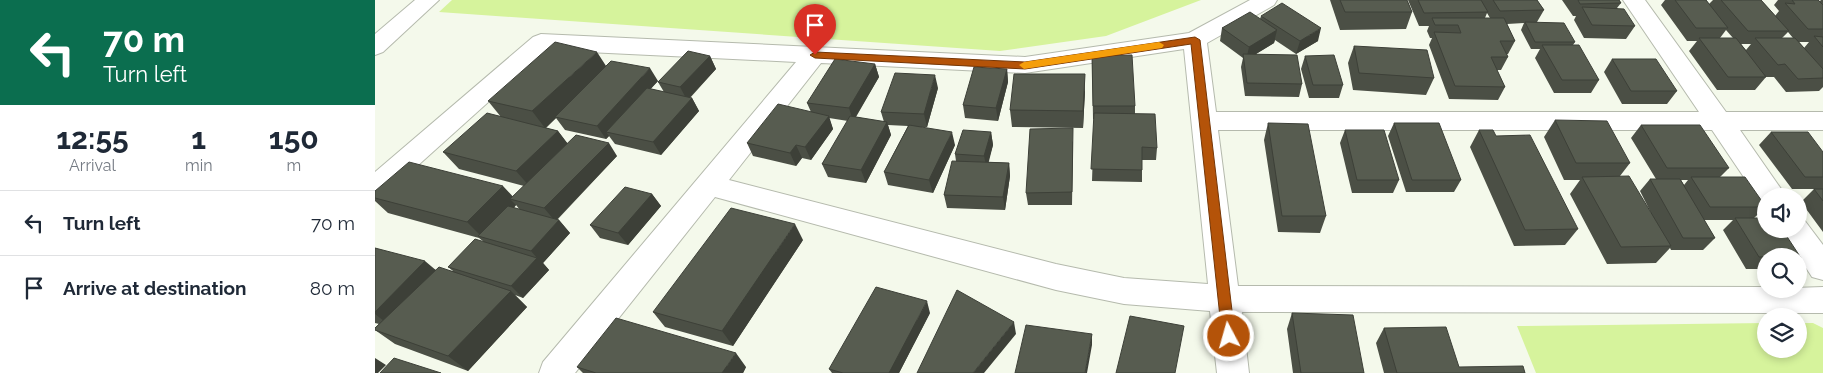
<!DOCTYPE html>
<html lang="en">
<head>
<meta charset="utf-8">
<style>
  :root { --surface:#fff; --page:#f6f6f7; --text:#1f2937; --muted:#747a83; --line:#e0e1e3 }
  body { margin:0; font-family:Raleway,sans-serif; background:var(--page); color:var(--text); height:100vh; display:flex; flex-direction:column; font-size:19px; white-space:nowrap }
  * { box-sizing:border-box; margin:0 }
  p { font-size:16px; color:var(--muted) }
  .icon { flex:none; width:28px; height:28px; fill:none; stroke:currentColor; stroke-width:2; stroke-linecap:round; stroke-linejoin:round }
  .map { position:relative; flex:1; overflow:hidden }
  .details { display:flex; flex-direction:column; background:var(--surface); width:375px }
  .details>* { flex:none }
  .top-card { background:#0b6e4f; color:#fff; overflow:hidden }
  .tools { position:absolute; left:1382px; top:188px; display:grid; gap:10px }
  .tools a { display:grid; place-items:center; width:50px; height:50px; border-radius:50%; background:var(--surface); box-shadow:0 2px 8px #0003; font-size:25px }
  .pin { position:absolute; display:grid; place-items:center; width:42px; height:42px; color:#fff; margin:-51px -21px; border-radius:50% 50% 50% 0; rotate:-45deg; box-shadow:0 0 5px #0007 }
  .pin .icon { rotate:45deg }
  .me { position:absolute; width:55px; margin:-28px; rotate:354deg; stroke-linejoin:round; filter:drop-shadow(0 0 4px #0008) }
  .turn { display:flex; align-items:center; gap:18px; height:105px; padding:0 20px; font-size:22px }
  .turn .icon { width:65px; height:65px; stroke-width:2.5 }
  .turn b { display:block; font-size:35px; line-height:42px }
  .eta { display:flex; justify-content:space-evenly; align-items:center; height:85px; text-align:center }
  .eta b { font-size:30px; font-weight:700; line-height:35px }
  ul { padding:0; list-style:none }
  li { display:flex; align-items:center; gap:15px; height:65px; padding:0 20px; border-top:1px solid var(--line) }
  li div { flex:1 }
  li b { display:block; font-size:19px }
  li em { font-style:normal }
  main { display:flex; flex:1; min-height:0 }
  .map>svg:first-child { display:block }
  .green { fill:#d6f39c }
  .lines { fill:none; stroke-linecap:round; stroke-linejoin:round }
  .minor-casing { stroke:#b5baad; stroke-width:2 }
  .minor { fill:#fff; fill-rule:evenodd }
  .wall { fill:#4b4f45; fill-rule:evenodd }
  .shaded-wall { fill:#3d4038 }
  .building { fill:#575c50; stroke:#3d4038 }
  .route { fill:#b45309; stroke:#753606 }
  .slow { fill:#f59e0b }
</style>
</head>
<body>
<main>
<section class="details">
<div class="top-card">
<div class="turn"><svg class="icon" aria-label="left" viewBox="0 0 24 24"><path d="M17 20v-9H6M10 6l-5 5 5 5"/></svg><div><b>70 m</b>Turn left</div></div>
</div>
<div class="eta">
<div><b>12:55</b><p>Arrival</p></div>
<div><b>1</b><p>min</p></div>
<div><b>150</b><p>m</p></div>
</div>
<ul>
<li><svg class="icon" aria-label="left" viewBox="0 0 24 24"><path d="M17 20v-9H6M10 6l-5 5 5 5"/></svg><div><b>Turn left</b></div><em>70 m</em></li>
<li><svg class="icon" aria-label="arrive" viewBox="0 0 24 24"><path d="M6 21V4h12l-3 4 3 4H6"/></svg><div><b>Arrive at destination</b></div><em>80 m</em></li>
</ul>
</section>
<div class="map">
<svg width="1448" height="373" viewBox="0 0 1448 373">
  <rect width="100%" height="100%" fill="#f4f9eb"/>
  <!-- green -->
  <path class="green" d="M77,0h749l-95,36 -106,15 -561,-39z
    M1391,323v26h33v-26h14l10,5v45h-287l-19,-47z"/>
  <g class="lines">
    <!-- minor casing -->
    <g class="minor-casing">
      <path id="minor" d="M40,0h24l-56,52 -8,3v-21z
        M875,0h27l-3,5 -67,38 9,69h483l-76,-112h22l81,112h97v18h-83l46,66h-20v9l-4,-1 -50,-74h-494l20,156 528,1v2l57,-2v26l-581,-1 7,61h-32l-7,-62 -86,-7 -68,-14 -341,-93 -140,176h-36l4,-11 253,-300 -250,-12 -161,145 -10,4v-27l158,-135 8,-3 484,23 164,-24zM809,49l24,235 -84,-6 -68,-14 -327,-84 92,-117 204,10z
        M1424,219l6,2 18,24v35l-11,-3 -31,-48h18z"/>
    </g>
    <!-- minor -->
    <use href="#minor" class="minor"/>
  </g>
  <!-- wall -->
  <path class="wall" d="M955,0h77l5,12 -6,17 -66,1z
    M1033,0h129l7,10 -7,12 38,20 -2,3 26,35 -8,13h-37l-19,-35 5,-9h-9l-10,-19 3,-7 -17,1 8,17 -7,13h-1l1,3 -7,13h-4l8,17 -7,13 -49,-1 -20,-54 3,-7h-2l-3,-7 2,-5h-10zM1112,13l3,5h-5z
    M1187,0h57l2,3 -4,5 18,18 -9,13 -42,-1 -10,-18 2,-4h-3z
    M1290,0h41l3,4 4,-4h48l14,16 4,-5 -5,-6 4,-5h40l2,1 1,-1h2v87l-4,4 -33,1 -12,-15h-8l-11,13h-38l-28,-39 8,-10h-10l-26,-36zM1351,30l7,8h-13zM1413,32l5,6h-11zM1424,42h10l-5,6zM1366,44h10l-5,6z
    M886,16l57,25 -22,13 -21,-14 -1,3 -18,11 46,30 -3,13 -54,-1 -4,-29 2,-9 -23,-17 2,-13 38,-9z
    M979,46l80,32 -8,17 -73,-5 -5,-27z
    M335,56l6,13 -26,29h2l7,13 -38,44 -46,-11 -6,-8 -3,3 -41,-9 -9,-12 -10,10 12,3 9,12 50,13 -60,64h2l11,13 -27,30 6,7 -26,28 -8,-3 12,12 -59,64 -73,-27 -20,-14v-2l4,-4 -4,-1v-75l61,22 17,1 -5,-4 36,-25 -5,-4 -91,-25 -13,-12v-10l138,6 11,-11 -65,-17 -16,-17 58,-35 -13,-16 118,-35 52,15 -8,8 14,3 -6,-10zM141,205l4,5 -6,-2z
    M717,56l43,50v8l22,34 -1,12h-14v22l-50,-1 2,-62h-1z
    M930,56l38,29 -4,13h-30l-8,-29z
    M1237,59l65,32 -10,13h-45l-18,-32z
    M500,64l4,13 -23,40 28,5 -3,-10 57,-24 -11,39h-9l37,18 -22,48 -45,-8 -4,-13 24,-46 -20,-1 3,10 -25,48 -38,-6 -6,-13 26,-43 -19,-3 4,11 -22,31 -9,-2 -6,8 -43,-10 -6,-13 64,-31 -4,-9z
    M632,69l1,13 -10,39 -33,-3 -2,-13z
    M710,91l-2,37 -71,-1 -2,-17z
    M1180,120l75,43 -10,13 33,41 -13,-26 10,-12h6l-25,-41 10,-13 88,43 -9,9 46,30 -12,11 47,40 -2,2v-4h-33v13h-20l-23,-39 10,-10h-29l11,18 -12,12h-32l-1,-2 -14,15 -49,1 -37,-70 10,-14h-16l-20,-43zM1306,180h7l-4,5z
    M893,123l58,93 -6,17 -42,-1 -14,-92z
    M1019,123l67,57 -7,12h-48l-18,-56z
    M970,130l54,50 -6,13h-41l-12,-50z
    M1104,130l17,6 82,93 -13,16 -51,1 -44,-99z
    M616,132l2,13 -5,17 21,1 1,13 -5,34 -58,-2 -3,-13 12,-34 -1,-7z
    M1396,132l52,20v80l-22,-30 13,-13h-22l-33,-44z
    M698,141l-1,64h-44l-2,-12z
    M277,194l9,12 -33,39 -28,-7 -10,-13z
    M428,240l-70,106 -68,-19 -12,-15z
    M555,313l-31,60h-67l-3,-4z
    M917,313l72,60h-71l-6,-44z
    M1009,328l75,39 66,6h-141l-8,-30z
    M202,367h169l-3,6h-160z"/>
  <!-- shaded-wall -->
  <path class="shaded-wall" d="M946,28l-3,13 -22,13 4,-13z
    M902,30l-3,13 -28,17 3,-13z
    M222,52l11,17 -53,48 1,1 -11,10 -13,-17z
    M335,56l6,13 -29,31 -7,-13z
    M500,64l4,13 -26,44 -4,-13z
    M275,68l8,13 -47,52 -5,-1 3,4 -3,3 -9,-13z
    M632,69l1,13 -10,39 -2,-13z
    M710,74v17l-2,37v-17z
    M560,75l3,13 -11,39 -3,-13z
    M317,98l7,13 -38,44 -8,-13z
    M454,116l4,13 -22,31 -6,-13z
    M512,122l4,13 -25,48 -5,-13z
    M183,131l13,17 -40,40 -15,-17z
    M577,132l3,13 -22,48 -4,-13z
    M616,132l2,13 -6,24 -3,-13z
    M234,143l8,13 -62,65 -11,-13z
    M421,145l6,13 -6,8 -6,-13z
    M634,163l1,13 -5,34 -2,-13z
    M128,186l14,15 -7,-2 6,6 -32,33 -2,-1 -15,-15z
    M277,194l9,12 -33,39 -10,-12z
    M184,220l11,13 -27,30 6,7 -26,28 -12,-12 26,-28 -6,-7z
    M420,224l8,16 -70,106 -11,-15z
    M50,261l19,16 -50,52 -19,-15v-2z
    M136,291l16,16 -59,64 -20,-15z
    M552,301l3,12 -31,60h-10z
    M639,322l2,12 -32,39h-11z
    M717,334v11l-5,28h-2z
    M361,353l10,14 -3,6h-21z
    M0,358l11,7 -8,8h-3z"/>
  <!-- building -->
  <path class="building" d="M965,0h67l5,12h-67z
    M1043,0h63l7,12 -64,1z
    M1118,0h44l7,10 -44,1z
    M1203,0h41l2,3 -41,1z
    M1300,0h31l22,28h-32z
    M1346,0h40l28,31h-41z
    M1417,0h26l5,5v24h-15l-23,-26 10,1z
    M907,3l39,25 -21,13 -39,-25z
    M1207,7l42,2 11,17 -43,-1z
    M875,12l27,18 -28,17 -27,-19z
    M1057,18h72l11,23h-15l8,16h-17l14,30 -50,-1 -21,-54 27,1 -3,-8h-23z
    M1150,22l39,1 11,19h-40z
    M1439,36l9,1v10z
    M1324,38h37l30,39h-38z
    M1380,38h40l28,31v9l-25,1 -13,-15 -7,1z
    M180,42l42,10 -65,59 -44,-10z
    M1167,45h37l20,35h-37z
    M979,46l73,4 7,28 -75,-5z
    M313,51l22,5 -30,31 -22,-5z
    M868,54l54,1 5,29 -55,-1z
    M757,55l3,51h-42l-1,-50z
    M959,55l9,30h-30l-8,-29z
    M460,59l40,5 -26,44 -42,-5z
    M1237,59h44l21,32h-46z
    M236,61l39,7 -53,58 -42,-9z
    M599,67l33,2 -11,39 -33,-3z
    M520,73l40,2 -11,39 -43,-2z
    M639,74h71l-2,37 -73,-1z
    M272,88l45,10 -39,44 -47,-10z
    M403,104l51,12 -24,31 -9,-2 -6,8 -43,-10z
    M112,113l71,18 -42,40 -73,-19z
    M719,113l61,1 2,34 -15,-1v23l-51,-1z
    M475,116l37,6 -26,48 -39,-6z
    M1180,120l52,1 23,42h-54z
    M893,123l40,1 18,92h-44z
    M1019,123h45l22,57h-49z
    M534,125l43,7 -23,48 -45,-8z
    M1266,125h59l29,43h-62z
    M698,128l-1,64 -46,1 4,-64z
    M588,130l28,2 -7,24 -29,-2z
    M970,130h39l15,50h-42z
    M1104,130h14l3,6 34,-1 48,94 -53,1z
    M1396,132h37l15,20v25h-18z
    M201,135l33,8 -65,65 -34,-9z
    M577,161l57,2 -6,34 -59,-2z
    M34,162l94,24 -36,36 -92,-24v-7z
    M1254,176l42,70 -50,1 -39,-70z
    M1316,177h54l21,30h-56z
    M1275,179h30l35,59h-32z
    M250,187l27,7 -34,39 -28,-8z
    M1439,189h9v12z
    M133,206l51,14 -28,31 -53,-15z
    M356,208l64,16 -73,107 -69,-19z
    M1360,218h31v11h16l19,29h-2v-2l-40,1z
    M100,239l62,19 -26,28 -63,-19z
    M0,248l50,13 -50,51z
    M64,267l72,24 -63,65 -73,-26v-2z
    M501,287l51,14 -38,72h-46l-14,-4z
    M582,290l57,32 -41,51h-56z
    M917,313l61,2 11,58h-63z
    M755,316l54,10 -9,47h-59z
    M241,318l120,35 -14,20h-126l-19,-6z
    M651,325l66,9 -7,39h-70z
    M1071,327l13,40 64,-1 2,7h-128l-13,-45z
    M19,358l47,15h-61z"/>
  <!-- route -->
  <path class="route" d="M820,37l5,3 35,296 -1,4 -5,2 -5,-2 -2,-4 -31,-292 -166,25 -210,-11 -5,-3 5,-3 210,10z"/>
  <!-- slow -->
  <path class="slow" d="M784,42l5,3 -2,3 -138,21 -5,-4 5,-3z"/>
</svg>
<div class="tools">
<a><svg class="icon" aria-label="sound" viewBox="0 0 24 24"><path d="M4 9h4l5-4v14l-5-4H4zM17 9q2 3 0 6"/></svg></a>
<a><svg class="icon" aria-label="search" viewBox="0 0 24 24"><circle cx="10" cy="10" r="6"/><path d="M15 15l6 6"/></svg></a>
<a><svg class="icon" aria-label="layers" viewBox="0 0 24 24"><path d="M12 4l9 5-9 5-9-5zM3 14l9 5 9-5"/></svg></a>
</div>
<div class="pin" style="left:440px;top:55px;background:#d93025"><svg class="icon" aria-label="arrive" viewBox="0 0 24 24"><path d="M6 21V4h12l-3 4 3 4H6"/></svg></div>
<svg class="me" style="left:854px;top:336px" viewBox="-20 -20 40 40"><circle r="17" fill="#b45309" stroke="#fff" stroke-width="3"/><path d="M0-11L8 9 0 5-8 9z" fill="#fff"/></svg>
</div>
</main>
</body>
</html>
